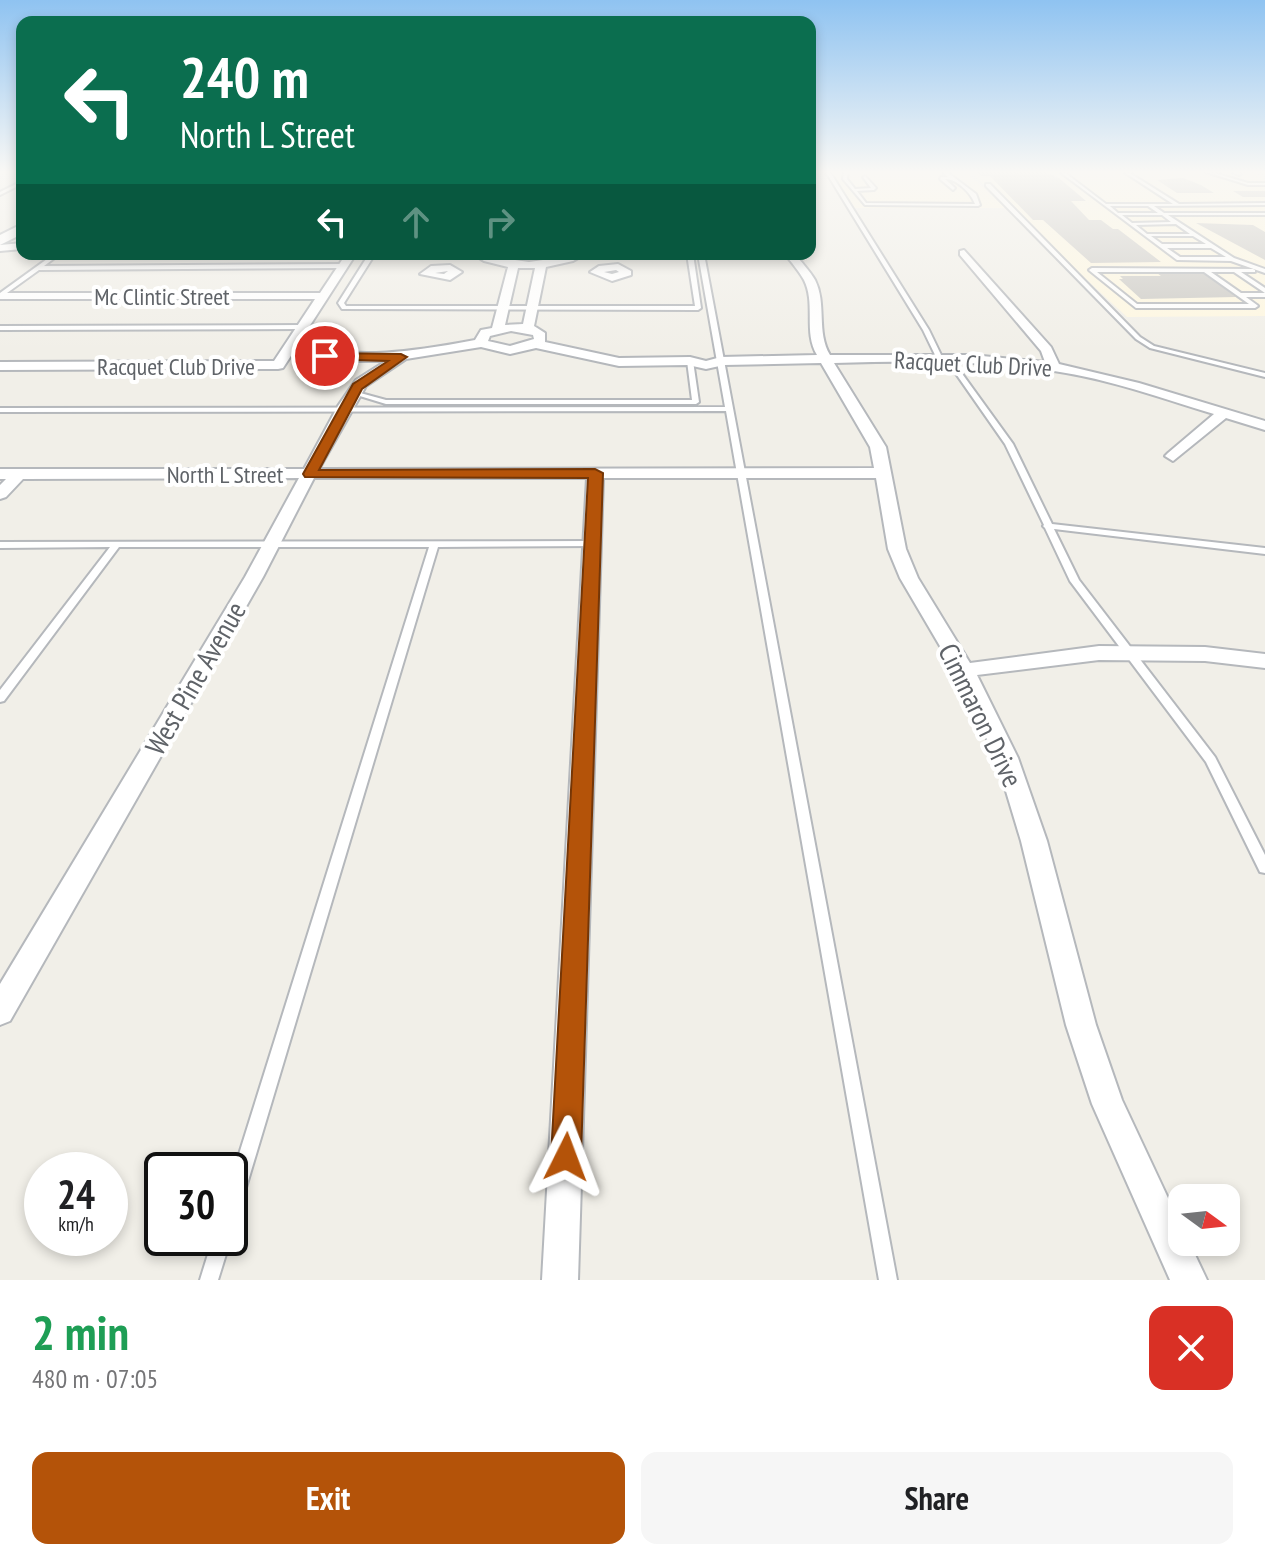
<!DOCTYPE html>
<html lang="en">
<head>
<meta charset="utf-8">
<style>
  :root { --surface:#fff; --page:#f6f6f6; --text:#202124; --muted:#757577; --accent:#b45309 }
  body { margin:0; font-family:"PT Sans Narrow",sans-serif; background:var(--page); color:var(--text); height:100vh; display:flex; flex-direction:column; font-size:30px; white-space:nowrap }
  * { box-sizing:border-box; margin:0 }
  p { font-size:26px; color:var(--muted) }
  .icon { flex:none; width:44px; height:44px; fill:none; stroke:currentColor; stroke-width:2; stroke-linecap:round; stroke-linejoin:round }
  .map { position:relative; height:1280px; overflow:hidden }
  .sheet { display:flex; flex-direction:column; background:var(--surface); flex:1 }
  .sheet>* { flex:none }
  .top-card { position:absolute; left:16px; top:16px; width:800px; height:244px; border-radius:16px; box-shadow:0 4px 12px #0003; background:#0b6e4f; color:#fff; overflow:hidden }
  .needle { width:52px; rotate:105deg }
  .tools { position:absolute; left:1168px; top:1184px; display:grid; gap:16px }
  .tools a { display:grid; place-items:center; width:72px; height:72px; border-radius:16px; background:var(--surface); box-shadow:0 4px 12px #0003; font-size:40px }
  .speed { position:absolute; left:24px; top:1152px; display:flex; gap:16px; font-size:40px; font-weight:700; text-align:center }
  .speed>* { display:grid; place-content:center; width:104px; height:104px; border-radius:50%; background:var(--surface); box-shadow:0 4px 12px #0003; line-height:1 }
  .speed small { font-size:20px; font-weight:400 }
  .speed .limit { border:4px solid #111; border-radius:12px; background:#fff; color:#111 }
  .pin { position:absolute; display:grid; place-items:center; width:68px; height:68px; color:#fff; margin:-34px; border:4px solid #fff; border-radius:50%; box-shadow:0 2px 8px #0007 }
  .me { position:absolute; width:88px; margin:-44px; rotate:3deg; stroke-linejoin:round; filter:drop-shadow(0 0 6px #0008) }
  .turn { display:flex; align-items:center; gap:28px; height:168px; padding:0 32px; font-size:36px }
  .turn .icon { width:104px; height:104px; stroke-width:2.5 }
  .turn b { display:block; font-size:56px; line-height:68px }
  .lanes { display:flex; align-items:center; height:76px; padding:0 32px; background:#0003; justify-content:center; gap:40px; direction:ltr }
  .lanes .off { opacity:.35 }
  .round { display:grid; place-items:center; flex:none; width:84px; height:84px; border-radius:16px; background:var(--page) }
  .summary { display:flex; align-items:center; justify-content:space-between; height:136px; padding:0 32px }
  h1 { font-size:48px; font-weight:700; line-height:60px; color:#1e9e55 }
  .cta { display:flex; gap:16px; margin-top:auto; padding:16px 32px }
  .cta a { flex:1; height:92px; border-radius:16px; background:var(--accent); color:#fff; font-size:32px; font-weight:700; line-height:92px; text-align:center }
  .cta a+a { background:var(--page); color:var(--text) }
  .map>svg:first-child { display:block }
  .commercial { fill:#fef7e0 }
  .building { fill:#cccac5 }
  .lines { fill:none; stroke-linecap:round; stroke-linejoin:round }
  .lane-casing { stroke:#b5b8bc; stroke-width:4 }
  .street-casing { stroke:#b5b8bc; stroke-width:4 }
  .secondary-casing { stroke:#b6babf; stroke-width:4 }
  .lane { fill:#fff; fill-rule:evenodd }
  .street { fill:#fff; fill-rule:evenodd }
  .secondary { fill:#fff; fill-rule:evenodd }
  .route { fill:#b45309; stroke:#753606; stroke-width:2 }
  .labels { text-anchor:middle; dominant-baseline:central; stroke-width:8; stroke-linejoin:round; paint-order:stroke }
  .far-street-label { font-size:24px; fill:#5f6368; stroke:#fff }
  .street-label { font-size:28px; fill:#5f6368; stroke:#fff }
</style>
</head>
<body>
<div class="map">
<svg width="1265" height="1280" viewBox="0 0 1265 1280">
  <rect width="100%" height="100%" fill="#f1efe8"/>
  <!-- commercial -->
  <path class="commercial" d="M827,172h140l38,36h-156z
    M970,172l284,1 11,6v137l-138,1z"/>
  <!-- building -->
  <path class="building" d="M976,172h70l13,6 27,23h-15l18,19h12l12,9h5l43,33 -70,1 -48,-43h-10l-43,-44h-9z
    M1183,178l18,7 13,8h-37l-20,-13z
    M1233,191h32v6h-22z
    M1196,223l57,2 12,7v28z
    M1157,273h46l33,24 -95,2 -22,-20h4l-3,-3h41z"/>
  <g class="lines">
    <!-- lane casing -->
    <g class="lane-casing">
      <path id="lane" d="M826,172h4l99,158 14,29 -1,1 -5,-1 -14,-29z
        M844,172h4l-1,7 8,10 16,-1 -8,-11 2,-1 11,12 -2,2 -17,1 9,12 109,1c-4,-11 -18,-25 -30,-25l10,9 -2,2 -13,-11 1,-2h7l-5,-5h4l29,22 4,11 -2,1 -113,-1 -22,-26z
        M1060,172h4l42,32h67l-49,-32h4l51,32 86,-1v2l-111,1 10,7h101v2h-97l66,43 31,11v4l-34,-12 -54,-1zM1110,206h38l10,7h-40zM1122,215h40l9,7 -39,1zM1176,224l14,10h-43l-11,-9zM1151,236h42l13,8h-44zM1167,248h44l15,9h-46z
        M1206,172h5l37,11h17v2h-17z
        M1232,172h4l5,2 -2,1z
        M22,181v3l-22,11v-3z
        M986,184h4l150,153 14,9 111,27v4l-115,-29 -14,-9 -150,-153z
        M54,254h6l-16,12 299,-2 3,2 -3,2 -304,2 -39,28v-5z
        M369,254h6l-31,49 2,3h349l-8,-52h6l8,54 -3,2 -356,-1 -4,-6z
        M698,254h6l193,1026h-18l-153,-869 -726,1v-4l725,-1z
        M1092,268l161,1 2,1v2h-14l24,16v5l-31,-21h-23l30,21h24v4h-19l11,8 1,1 -3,2h-119l-46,-37 -1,-1zM1097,272h107l45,32h-112z
        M0,326l303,-1 3,2 -3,2 -303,1z
        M946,357h4l63,87 39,80 213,24v6l-211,-25 25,51 136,177 50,98v18l-5,-1 -54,-110 -136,-181 -25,-53 -2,-2 1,-1 -39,-81 -60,-86z
        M690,359l3,2 6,41 -3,2h-310l-36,-11 3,-2 33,9h306l-5,-39z
        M592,541l3,1 1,2 -1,2 -157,1 -199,664 -3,6 -6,3v-37l199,-636h-310l-115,154 -4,1v-12l110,-143 -110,1v-6z
        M230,1236l1,2 -13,42h-18l13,-42h17z"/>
    </g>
    <!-- street casing -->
    <g class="street-casing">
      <path id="street" d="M22,243v6l-22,2v-6z
        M964,250l87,97 8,17 80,19 126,38v9l-39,-12 -53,43 -8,-5 3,-3 46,-39c-53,-16 -105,-35 -160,-43 -72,-11 -147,-10 -220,-8l52,84 20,102 12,29 52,85 129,-17 106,1 60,7v14l-60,-7 -106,-1 -122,15 41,83 29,83 49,184 26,75 60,128v14h7l18,38h-37l-78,-176 -26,-79 -45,-184 -25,-83 -42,-88 -54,-92 -12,-29 -12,-71h-273l-25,802h-36l45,-802h-273l-51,99 -253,444 -10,4v-41l245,-407 54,-99 -276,1 -17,18 -6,2v-14l6,-6h-6v-10h304l34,-63 18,-26 30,-19h-47l-45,-10 -11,17 -5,1 -278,1v-8l274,-1 41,-62h-315v-6h320l26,-39h10l-58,90c59,17 118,7 177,-4l6,-10 11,-2 16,-61 -24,-6 -11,-7 56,8 56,-8 -12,7 -27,6 -12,59 11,7v9l74,16 71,-1 16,4 15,-4 96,-2c-14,-23 -1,-51 -13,-75 -5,-9 -13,-18 -19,-26h10c6,8 15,17 20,26 12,24 1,52 15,75h142l73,7 -4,-11 -81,-96v-4zM518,268h17l-12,56 -18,1zM511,331l22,4 1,4 -24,7 -22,-5 2,-5zM481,347l29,7 26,-6 83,18 69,-1 18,4 18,-4 97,-2 49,84 4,21 -555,1 47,-83 40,-27z
        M618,264l13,7v4l-19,6 -22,-9 9,-6zM616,270l3,2 -7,2 -8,-2z
        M450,265l12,7 -12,8 -30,-6 11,-8zM448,271l-4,3 -9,-1z"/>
    </g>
    <!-- secondary casing -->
    <g class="secondary-casing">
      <path id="secondary" d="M22,224v10l-22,11v-10z"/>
    </g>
    <!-- lane -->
    <use href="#lane" class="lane"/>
    <!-- street -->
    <use href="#street" class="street"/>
    <!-- secondary -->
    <use href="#secondary" class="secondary"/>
  </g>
  <!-- sky -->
  <linearGradient id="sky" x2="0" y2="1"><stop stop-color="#8fc3f1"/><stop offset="0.49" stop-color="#f9f8f5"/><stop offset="1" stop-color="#f9f8f5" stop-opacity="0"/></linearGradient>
  <rect width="1265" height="351" fill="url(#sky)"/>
  <!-- route -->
  <path class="route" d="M325,353l76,1 6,3 -45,32 -43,81 276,-1 8,4 -22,684 -5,11 -10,4 -11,-4 -4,-11 37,-679 -283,-1 -2,-3 50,-90 35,-23 -68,-2v-5z"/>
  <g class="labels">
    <!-- far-street labels -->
    <g class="far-street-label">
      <text x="162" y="296">Mc Clintic Street</text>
      <text transform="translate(973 364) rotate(3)">Racquet Club Drive</text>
      <text x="176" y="366">Racquet Club Drive</text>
      <text x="225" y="474">North L Street</text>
    </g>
    <!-- street labels -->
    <g class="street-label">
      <text transform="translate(195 678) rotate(-60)">West Pine Avenue</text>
      <text transform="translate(981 715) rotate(64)">Cimmaron Drive</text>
    </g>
  </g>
</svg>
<div class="tools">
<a><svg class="needle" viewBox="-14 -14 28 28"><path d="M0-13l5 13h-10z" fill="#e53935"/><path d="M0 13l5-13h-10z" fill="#757577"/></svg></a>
</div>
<div class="speed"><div>24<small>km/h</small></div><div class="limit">30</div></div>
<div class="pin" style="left:325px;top:356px;background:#d93025"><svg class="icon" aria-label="arrive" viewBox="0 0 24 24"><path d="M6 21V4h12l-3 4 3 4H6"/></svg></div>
<svg class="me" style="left:566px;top:1157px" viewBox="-20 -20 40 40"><path d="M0-17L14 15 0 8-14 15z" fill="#b45309" stroke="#fff" stroke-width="4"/></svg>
<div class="top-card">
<div class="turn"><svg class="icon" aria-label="left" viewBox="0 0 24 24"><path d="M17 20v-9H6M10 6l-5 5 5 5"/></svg><div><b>240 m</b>North L Street</div></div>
<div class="lanes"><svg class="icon" aria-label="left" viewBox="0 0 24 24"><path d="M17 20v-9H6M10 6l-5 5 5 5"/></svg><svg class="icon off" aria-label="ahead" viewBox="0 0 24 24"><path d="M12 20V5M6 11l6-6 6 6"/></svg><svg class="icon off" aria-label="right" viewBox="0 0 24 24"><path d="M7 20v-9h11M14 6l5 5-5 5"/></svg></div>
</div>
</div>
<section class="sheet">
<div class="summary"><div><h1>2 min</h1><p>480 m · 07:05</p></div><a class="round" style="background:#d93025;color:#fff"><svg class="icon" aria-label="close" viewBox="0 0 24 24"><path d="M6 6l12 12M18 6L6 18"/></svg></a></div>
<div class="cta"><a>Exit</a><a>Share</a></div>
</section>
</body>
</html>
